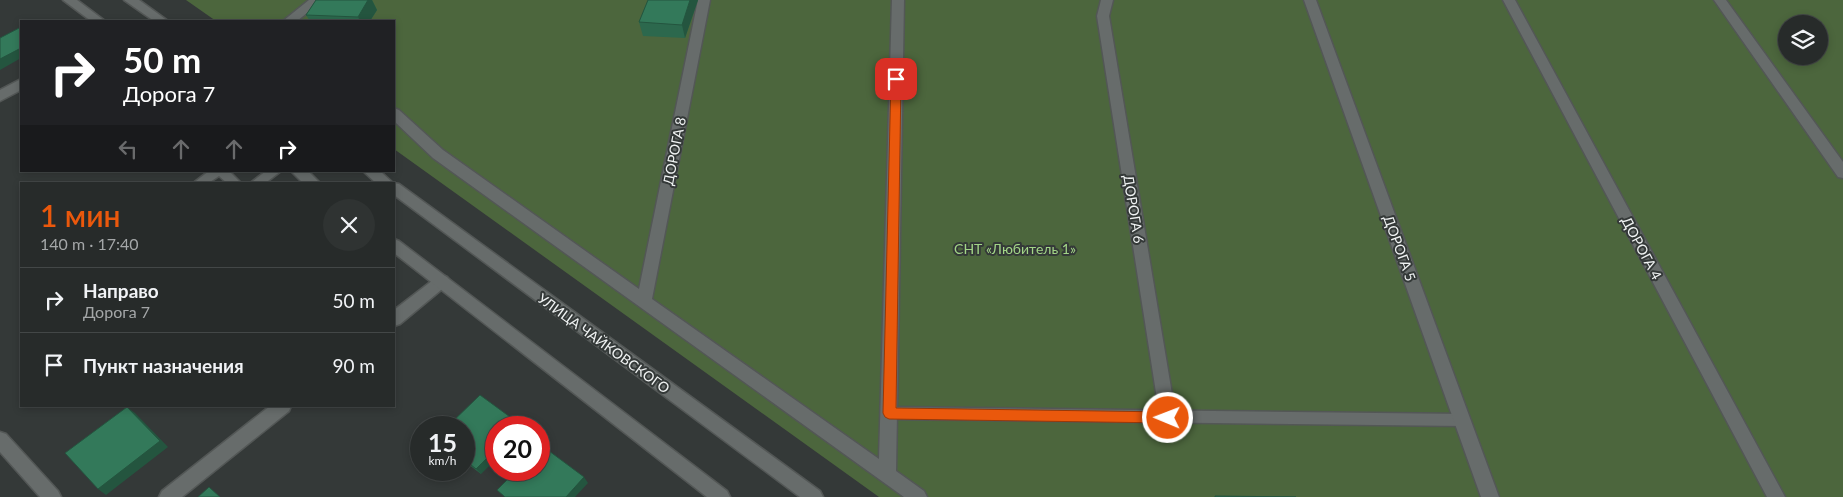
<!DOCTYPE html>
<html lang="ru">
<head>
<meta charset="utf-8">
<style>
  :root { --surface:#272b2a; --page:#2f3332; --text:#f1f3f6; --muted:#a4a7a8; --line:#434747; --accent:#ea580c }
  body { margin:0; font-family:Lato,sans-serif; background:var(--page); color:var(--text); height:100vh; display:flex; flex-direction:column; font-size:19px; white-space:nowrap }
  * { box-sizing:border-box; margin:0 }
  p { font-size:16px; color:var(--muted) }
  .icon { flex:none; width:28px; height:28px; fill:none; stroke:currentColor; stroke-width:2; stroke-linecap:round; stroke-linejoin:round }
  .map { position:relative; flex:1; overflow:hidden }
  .side { position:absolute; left:20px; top:182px; width:375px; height:225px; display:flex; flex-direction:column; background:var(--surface); border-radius:0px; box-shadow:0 2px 8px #0003,0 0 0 1px var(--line) }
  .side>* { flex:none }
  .banner { position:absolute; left:20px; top:20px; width:375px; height:152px; border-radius:0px; box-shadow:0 2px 8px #0003,0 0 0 1px var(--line); background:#202124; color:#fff; overflow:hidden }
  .fabs { position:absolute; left:1778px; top:15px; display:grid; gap:10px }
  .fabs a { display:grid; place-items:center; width:50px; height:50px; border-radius:50%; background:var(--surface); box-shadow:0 2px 8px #0003,0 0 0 1px var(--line); font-size:25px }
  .speed { position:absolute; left:410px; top:416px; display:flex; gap:10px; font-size:25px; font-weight:700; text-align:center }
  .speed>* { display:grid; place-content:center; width:65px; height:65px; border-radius:50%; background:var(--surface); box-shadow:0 2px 8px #0003,0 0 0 1px var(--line); line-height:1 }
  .speed small { font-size:12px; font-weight:400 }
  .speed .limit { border:8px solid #d22; background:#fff; color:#111 }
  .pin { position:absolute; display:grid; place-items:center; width:42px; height:42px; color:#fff; margin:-21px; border-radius:10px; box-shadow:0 2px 8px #0006 }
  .me { position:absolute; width:55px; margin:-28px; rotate:271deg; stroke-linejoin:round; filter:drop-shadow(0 0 4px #0008) }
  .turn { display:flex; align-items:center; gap:18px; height:105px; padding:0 20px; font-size:22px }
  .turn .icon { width:65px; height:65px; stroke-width:2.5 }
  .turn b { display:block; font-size:35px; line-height:42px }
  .lanes { display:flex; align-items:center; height:48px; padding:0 20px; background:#0003; justify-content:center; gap:25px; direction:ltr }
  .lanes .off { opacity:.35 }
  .round { display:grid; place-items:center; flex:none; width:52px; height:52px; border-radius:26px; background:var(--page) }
  .head { display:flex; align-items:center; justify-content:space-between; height:85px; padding:0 20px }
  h1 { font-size:30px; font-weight:600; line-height:38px; color:var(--accent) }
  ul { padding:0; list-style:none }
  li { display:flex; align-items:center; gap:15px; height:65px; padding:0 20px; border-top:1px solid var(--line) }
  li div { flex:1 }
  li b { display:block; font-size:19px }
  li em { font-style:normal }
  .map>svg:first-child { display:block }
  .green { fill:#4c663d; fill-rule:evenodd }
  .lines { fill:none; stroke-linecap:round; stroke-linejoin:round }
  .lane-casing { stroke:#535756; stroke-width:3 }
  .street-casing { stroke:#535756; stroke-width:3 }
  .secondary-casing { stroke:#535756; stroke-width:3 }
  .lane { fill:#676c6b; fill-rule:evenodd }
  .street { fill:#676c6b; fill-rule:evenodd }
  .secondary { fill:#676c6b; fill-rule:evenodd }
  .wall { fill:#2c684d }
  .shaded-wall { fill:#24553f }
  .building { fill:#33795a; stroke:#24553f }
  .route { fill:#ea580c; stroke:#983908 }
  .labels { text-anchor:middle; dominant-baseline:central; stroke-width:4; stroke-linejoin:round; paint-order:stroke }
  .street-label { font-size:14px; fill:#f0f3f3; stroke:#343938 }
  .park-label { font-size:14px; fill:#a2d587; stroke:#343938 }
</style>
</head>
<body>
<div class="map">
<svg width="1843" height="497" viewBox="0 0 1843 497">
  <rect width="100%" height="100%" fill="#343938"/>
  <!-- green -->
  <path class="green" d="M186,0h1657v497h-964l-485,-348v-128h-178zM1786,24h33v32h-33z"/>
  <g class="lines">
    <!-- lane casing -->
    <g class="lane-casing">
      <path id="lane" d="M209,171h20l13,13h-14l-9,-8 -12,8h-15z
        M266,171h15l-17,13h-15z
        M889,407l573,7 5,2 2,4 -2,4 -5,2 -573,-7 -5,-2 -2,-4 2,-4z"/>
    </g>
    <!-- street casing -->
    <g class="street-casing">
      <path id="street" d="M309,0h14l-26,21h-14z
        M698,0h12l-58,299 227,160 13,-459h12l-8,471 28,20 3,6h-23l-471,-339 -39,-37v-13l5,2 44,40 196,139z
        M1101,0h12l-4,16 67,402 -2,5 -6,3 -6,-3 -2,-5 -63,-402z
        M1304,0h12l183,497h-18z
        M1503,0h12l270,497h-18z
        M1714,0h12l117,162v16l-5,-1z
        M21,79v11l-21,11v-11z
        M442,275l5,2 3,4 -3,4 -47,39 -6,2v-16l43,-33z
        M270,406h21l-2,5 -107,86h-23l3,-6z
        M0,432l6,2 52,57 3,6h-21l-40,-45z"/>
    </g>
    <!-- secondary casing -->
    <g class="secondary-casing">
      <path id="secondary" d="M63,0h14l28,21h-14z
        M124,0h15l29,21h-14z
        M291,171h17l13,13h-17z
        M363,171h17l13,12 6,1 421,307 3,6h-23l-406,-302v-11h-17z
        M394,239l5,2 328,250 3,6h-23l-313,-244z"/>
    </g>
    <!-- lane -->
    <use href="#lane" class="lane"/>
    <!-- street -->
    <use href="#street" class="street"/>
    <!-- secondary -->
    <use href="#secondary" class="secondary"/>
  </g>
  <!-- wall -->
  <path class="wall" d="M316,0h56l5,10 -7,11h-60l-4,-6z
    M648,0h50l-13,38 -42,-2 -4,-14z
    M464,428l17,46 -17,-13z"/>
  <!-- shaded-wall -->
  <path class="shaded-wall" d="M368,0h4l5,10 -7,11h-10l-2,-4z
    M690,0h8l-13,38 -3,-13z
    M21,48v10l-21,12v-11z
    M127,407l8,6 33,34 -62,48 -8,-6z
    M496,449v10l-15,15 -5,-5z
    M584,477l4,6 -13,14h-9z"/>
  <!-- building -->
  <path class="building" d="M316,0h52l-10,17 -52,-2z
    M648,0h42l-8,25 -43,-3z
    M21,27v21l-21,11v-21z
    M480,395l41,30 -3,3h-22v21l-20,20 -12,-10v-31h-18z
    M127,407l33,34 -62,48 -33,-36z
    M541,445l43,32 -18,20h-61l-8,-7 20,-20h22v-22z
    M209,487l11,10h-22z
    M1215,496l81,1h-81z"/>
  <!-- route -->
  <path class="route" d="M896,75l5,4 -5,329 272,4 4,2 2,4 -2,4 -4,1 -279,-4 -4,-2 -2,-4 8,-334z"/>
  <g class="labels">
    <!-- street labels -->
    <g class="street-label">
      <text transform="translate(674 151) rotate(-79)">ДОРОГА 8</text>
      <text transform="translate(1134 209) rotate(81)">ДОРОГА 6</text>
      <text transform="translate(1400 248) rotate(70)">ДОРОГА 5</text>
      <text transform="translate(1642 248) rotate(62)">ДОРОГА 4</text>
      <text transform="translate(604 343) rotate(36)">УЛИЦА ЧАЙКОВСКОГО</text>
    </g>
    <!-- park labels -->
    <g class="park-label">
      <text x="1015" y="248">СНТ «Любитель 1»</text>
    </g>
  </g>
</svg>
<div class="fabs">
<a><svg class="icon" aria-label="layers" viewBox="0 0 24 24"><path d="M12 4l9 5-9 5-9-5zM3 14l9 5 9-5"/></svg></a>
</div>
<div class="speed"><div>15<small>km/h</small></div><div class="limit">20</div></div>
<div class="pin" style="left:896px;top:79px;background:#d93025"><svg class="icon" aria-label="arrive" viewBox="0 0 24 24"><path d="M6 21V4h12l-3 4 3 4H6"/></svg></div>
<svg class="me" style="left:1168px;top:418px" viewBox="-20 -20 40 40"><circle r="17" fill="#ea580c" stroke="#fff" stroke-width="3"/><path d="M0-11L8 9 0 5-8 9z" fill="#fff"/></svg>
<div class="banner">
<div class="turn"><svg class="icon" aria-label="right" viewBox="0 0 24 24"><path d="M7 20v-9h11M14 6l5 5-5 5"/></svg><div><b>50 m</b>Дорога 7</div></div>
<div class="lanes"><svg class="icon off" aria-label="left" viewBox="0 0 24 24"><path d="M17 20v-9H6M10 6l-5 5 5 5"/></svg><svg class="icon off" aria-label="ahead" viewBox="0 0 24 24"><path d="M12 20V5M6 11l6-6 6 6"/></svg><svg class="icon off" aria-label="ahead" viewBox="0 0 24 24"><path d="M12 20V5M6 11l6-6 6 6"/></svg><svg class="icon" aria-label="right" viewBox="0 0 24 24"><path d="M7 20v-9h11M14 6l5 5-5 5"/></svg></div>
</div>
<section class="side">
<div class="head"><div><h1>1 мин</h1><p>140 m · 17:40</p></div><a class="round"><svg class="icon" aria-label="close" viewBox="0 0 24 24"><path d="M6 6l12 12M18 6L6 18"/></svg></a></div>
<ul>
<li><svg class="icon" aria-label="right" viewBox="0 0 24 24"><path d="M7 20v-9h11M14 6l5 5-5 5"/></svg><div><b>Направо</b><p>Дорога 7</p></div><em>50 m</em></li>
<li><svg class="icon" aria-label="arrive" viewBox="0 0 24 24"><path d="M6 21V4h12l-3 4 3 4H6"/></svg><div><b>Пункт назначения</b></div><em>90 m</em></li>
</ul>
</section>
</div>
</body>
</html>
